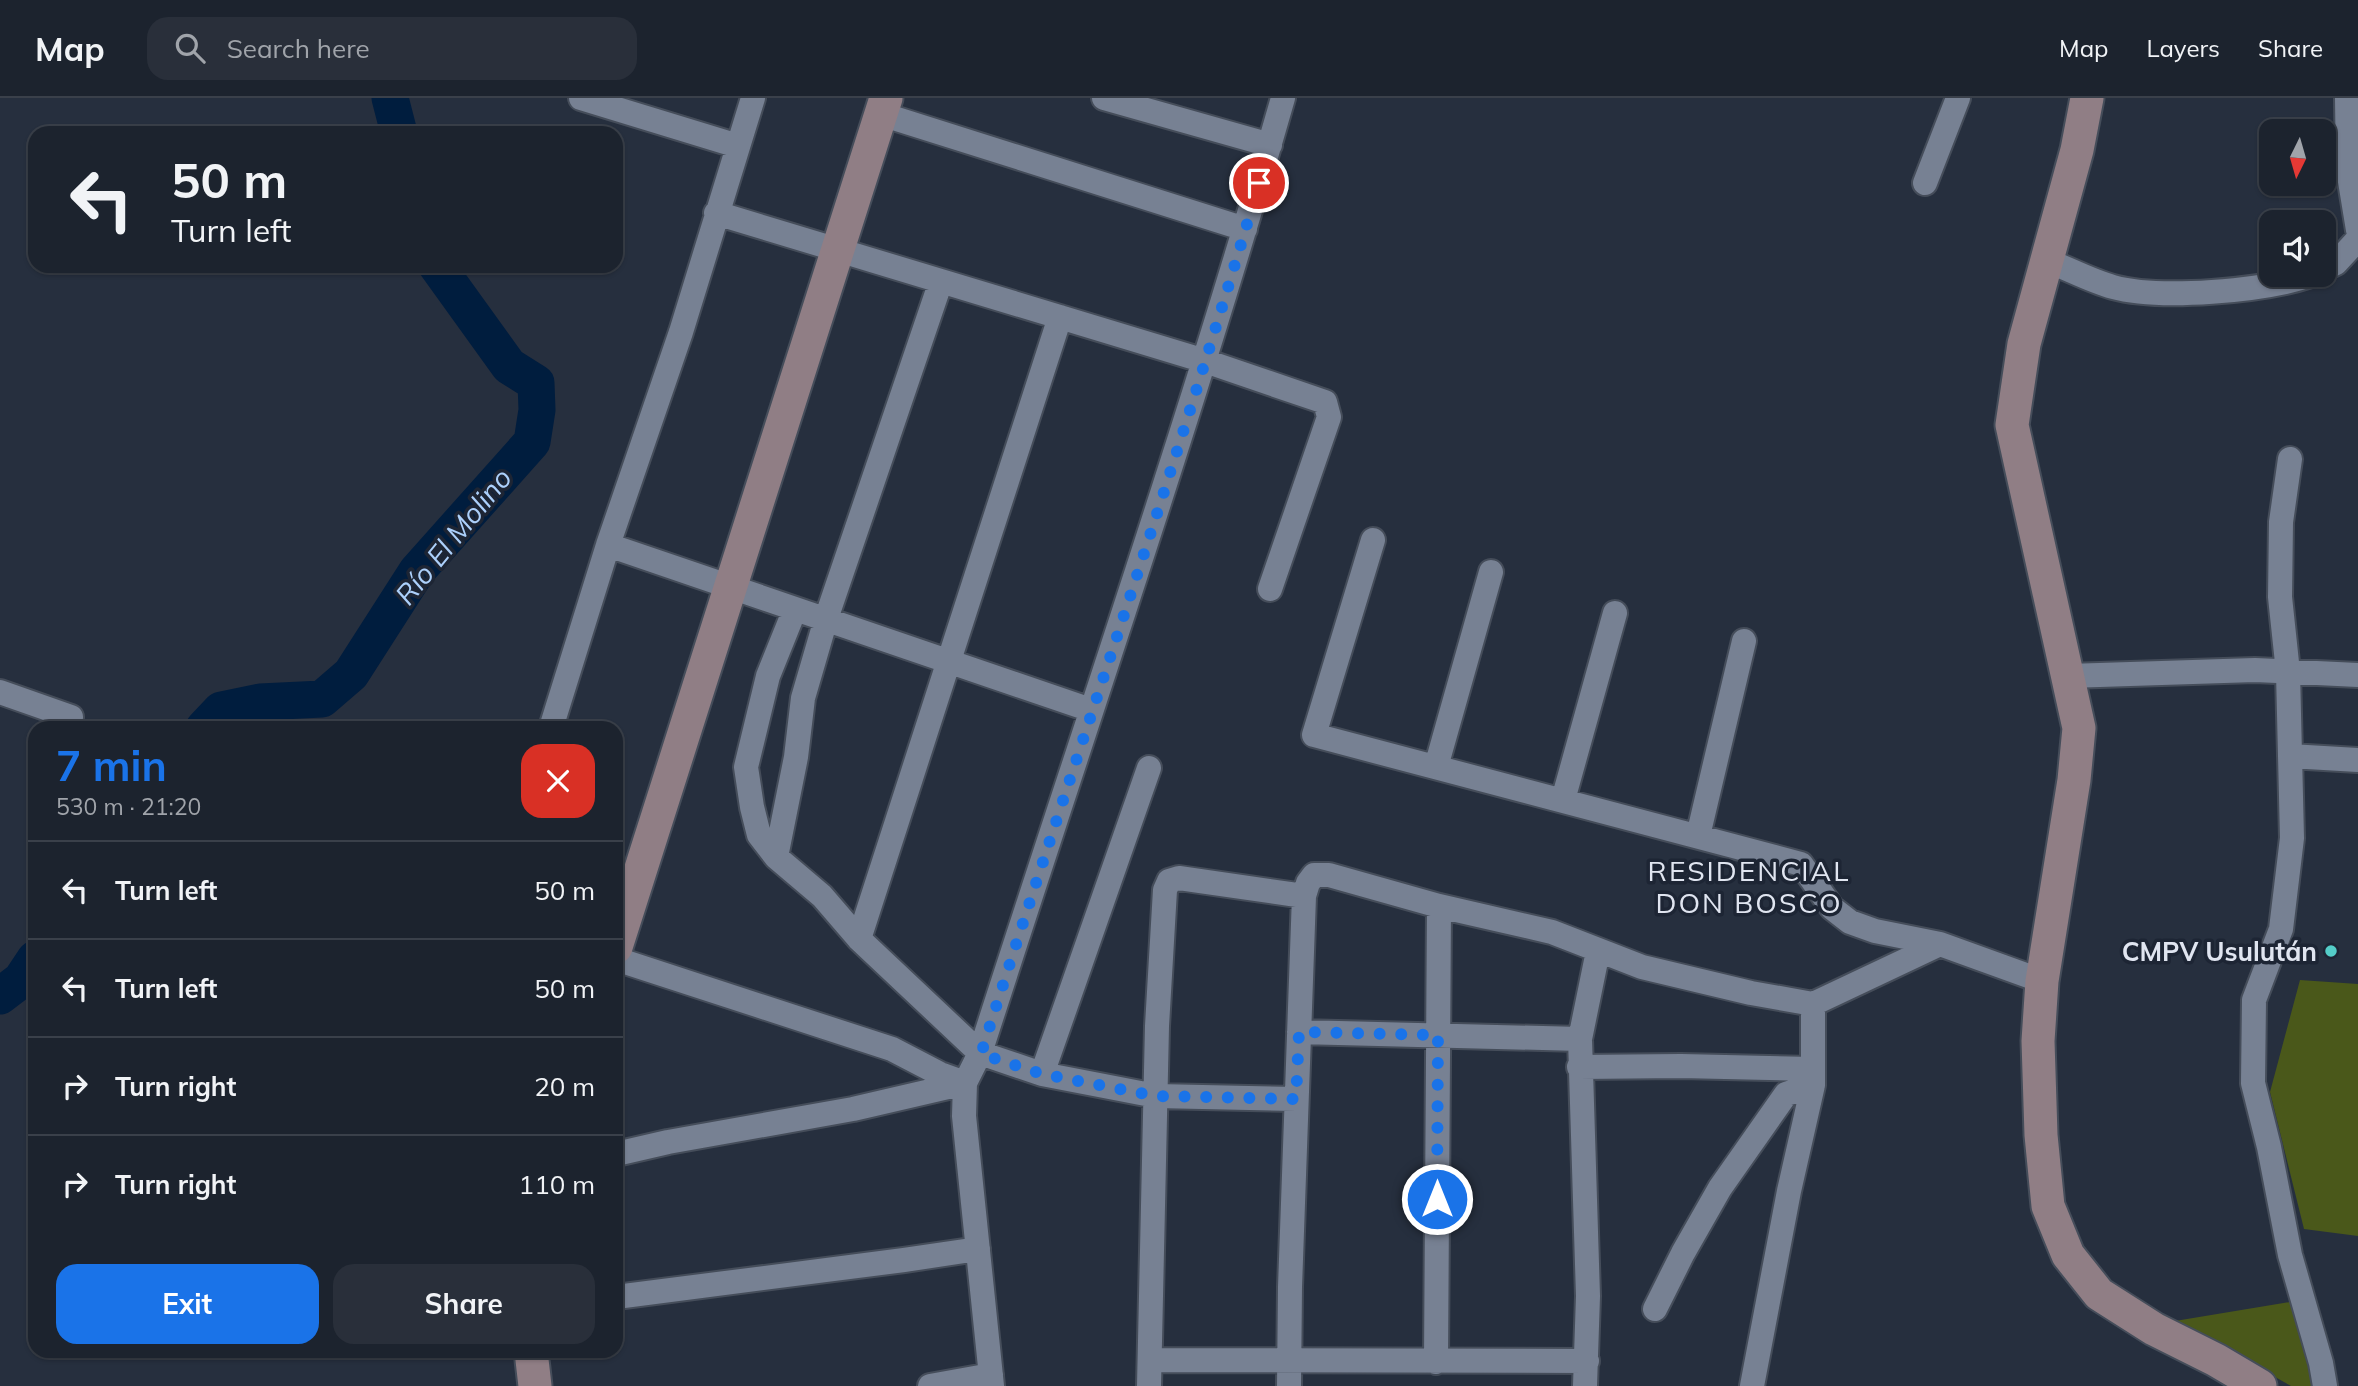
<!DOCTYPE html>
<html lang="en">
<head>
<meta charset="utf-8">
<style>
  :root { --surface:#1c232e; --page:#292f3a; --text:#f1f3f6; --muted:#a0a4aa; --line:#3a404a; --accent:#1a73e8 }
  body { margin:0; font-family:Mulish,sans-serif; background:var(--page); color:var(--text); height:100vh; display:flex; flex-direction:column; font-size:26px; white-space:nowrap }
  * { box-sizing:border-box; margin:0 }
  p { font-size:23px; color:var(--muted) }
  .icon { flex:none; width:38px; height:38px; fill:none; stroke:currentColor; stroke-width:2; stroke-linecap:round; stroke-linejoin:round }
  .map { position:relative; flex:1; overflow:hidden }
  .panel { position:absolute; left:28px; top:623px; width:595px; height:637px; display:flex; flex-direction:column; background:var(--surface); border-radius:21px; box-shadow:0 2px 5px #0004,0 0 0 2px var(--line) }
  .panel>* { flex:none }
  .top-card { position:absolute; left:28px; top:28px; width:595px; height:147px; border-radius:21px; box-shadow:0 2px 5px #0004,0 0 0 2px var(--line); background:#1c232e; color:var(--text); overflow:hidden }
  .needle { width:46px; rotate:185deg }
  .controls { position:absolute; left:2259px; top:21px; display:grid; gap:14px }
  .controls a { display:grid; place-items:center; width:77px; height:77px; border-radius:14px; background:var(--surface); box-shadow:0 2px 5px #0004,0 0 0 2px var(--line); font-size:35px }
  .pin { position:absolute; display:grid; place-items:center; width:60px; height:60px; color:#fff; margin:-30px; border:4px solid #fff; border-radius:50%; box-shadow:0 2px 7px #0007 }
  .me { position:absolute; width:77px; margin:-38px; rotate:0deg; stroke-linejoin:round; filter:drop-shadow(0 0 5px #0008) }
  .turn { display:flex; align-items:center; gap:24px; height:147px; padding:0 28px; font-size:32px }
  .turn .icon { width:91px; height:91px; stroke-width:2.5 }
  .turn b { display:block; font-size:49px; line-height:60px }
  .round { display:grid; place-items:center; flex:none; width:74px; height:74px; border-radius:21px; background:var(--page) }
  .overview { display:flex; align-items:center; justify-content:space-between; height:119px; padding:0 28px }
  h1 { font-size:42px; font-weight:700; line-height:52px; color:var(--accent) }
  .button { display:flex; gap:14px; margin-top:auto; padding:14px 28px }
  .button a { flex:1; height:80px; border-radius:21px; background:var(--accent); color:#fff; font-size:28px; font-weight:700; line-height:80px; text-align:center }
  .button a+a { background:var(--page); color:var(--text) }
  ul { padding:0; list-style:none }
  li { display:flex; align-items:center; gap:21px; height:98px; padding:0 28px; border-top:2px solid var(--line) }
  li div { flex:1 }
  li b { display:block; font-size:26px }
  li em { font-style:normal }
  header { display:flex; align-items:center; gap:42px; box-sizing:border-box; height:98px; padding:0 35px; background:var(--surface); border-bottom:2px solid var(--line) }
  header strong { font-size:33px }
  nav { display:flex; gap:38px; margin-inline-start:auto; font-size:24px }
  .search { width:490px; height:63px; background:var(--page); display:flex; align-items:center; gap:18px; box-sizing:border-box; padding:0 24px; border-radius:21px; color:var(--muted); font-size:26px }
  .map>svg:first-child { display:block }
  .green { fill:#4a581a }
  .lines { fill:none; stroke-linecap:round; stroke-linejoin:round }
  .river { stroke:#001d3e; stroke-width:37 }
  .street-casing { stroke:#454d5a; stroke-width:28 }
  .secondary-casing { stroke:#454d5a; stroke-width:37 }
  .street { stroke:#778193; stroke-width:24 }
  .secondary { stroke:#907e85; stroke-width:33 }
  .route { stroke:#1a73e8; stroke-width:12; stroke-dasharray:0 21.6 }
  .poi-dot { fill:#54cdc8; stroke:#1d2534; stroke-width:2.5 }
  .labels { text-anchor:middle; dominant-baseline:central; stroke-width:7; stroke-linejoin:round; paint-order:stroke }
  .poi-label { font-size:26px; font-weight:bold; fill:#e0e5f0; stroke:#1d2534; text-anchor:end }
  .water-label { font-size:28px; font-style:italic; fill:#acd0fb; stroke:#1d2534 }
  .neighbourhood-label { font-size:28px; letter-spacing:2px; fill:#e0e5f0; stroke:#1d2534 }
</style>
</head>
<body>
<header>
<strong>Map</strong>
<div class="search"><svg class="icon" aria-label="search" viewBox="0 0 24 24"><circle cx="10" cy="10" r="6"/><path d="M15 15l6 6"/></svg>Search here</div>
<nav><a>Map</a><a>Layers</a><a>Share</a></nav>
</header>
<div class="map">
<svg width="2358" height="1288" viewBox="0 0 2358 1288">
  <rect width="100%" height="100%" fill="#262f3e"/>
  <!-- green -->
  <path class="green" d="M2300,882l58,4v252l-54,-7 -34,-137z
    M2290,1204l26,84h-25l-116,-65z"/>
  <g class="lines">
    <!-- river -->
    <path class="river" d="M390,0l9,35
      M204,630l17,-18 39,-8 62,-3 29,-25 66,-103 115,-129 5,-32 -1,-27 -27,-17 -72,-100
      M0,898l21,-16 14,-21"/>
    <!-- street casing -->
    <g class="street-casing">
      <path id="street" d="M581,0l157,48
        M1104,0l166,47
        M2347,0l1,71 10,61
        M881,16l364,115
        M1925,85l33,-85
        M716,115l489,148 120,41 4,15 -59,172
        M2048,163c21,8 43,20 65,26 47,13 151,4 198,-12
        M2324,171l12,-6 22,-24
        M2290,361l-9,63 -1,75 8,75 4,166 -11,91 -27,71 -1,83 16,64 21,108 31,108 4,23
        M1373,442l-59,195 487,129 31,44 18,14 25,9 65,13 102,37
        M608,447l483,165
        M795,511l-27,67 -22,91 6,40 7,28 17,22 46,39 37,43 121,114 62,21 114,22 140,3
        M2068,578l187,-6 103,5
        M0,594l71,25
        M551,630l57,-183 73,-213 72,-234
        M2290,658l68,4
        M1436,669l55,-195
        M1563,702l52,-187
        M1698,738l46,-195
        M776,759l20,-100 7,-59 23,-79 115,-338
        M859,841l201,-622
        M616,861l276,90 48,25 25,9
        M1299,934l281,7
        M1579,969l102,-1 132,3
        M1042,976l107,-306
        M616,1056l52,-12 185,-33 112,-26
        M616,1199l288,-37 74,-11
        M1655,1211l28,-56 37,-65 66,-94 27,-9
        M1150,1262l437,1
        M1436,1264l3,-456
        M930,1288l61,-11
        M992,1288l-28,-270 1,-33 15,-30c102,-318 211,-634 303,-955
        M1149,1288l8,-360 8,-136 4,-9 10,-3 125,18
        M1289,1288l1,-99 14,-391 4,-13 6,-8h15l110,31 113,26 90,35 109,26 62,11 127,-60
        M1585,1288l3,-90 -8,-257 18,-88
        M1752,1288l37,-195 24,-106v-81"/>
    </g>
    <!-- secondary casing -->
    <g class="secondary-casing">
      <path id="secondary" d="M2087,0l-10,52 -53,194 -12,81 67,303 -5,52 -32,201 -4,60 3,94 7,71 20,49 31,39 55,35 62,31 44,26
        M616,849l270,-849
        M531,1253l4,35"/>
    </g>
    <!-- street -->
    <use href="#street" class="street"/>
    <!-- secondary -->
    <use href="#secondary" class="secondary"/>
  </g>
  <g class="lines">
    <!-- route -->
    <path class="route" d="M1259,85c-85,293 -186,580 -278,871l61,20 114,22 140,3 3,-67 139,3 -1,164"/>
  </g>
  <!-- markers -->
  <circle class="poi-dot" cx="2331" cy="853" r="7"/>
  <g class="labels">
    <!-- poi labels -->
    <g class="poi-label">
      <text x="2317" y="853">CMPV Usulután</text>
    </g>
    <!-- water labels -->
    <g class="water-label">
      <text transform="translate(453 438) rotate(-51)">Río El Molino</text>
    </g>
    <!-- neighbourhood labels -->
    <g class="neighbourhood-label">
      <text x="1749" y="772">RESIDENCIAL<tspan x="1749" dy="32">DON BOSCO</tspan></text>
    </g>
  </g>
</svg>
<div class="controls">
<a><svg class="needle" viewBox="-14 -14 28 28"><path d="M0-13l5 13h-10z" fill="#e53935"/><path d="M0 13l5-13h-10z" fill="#a0a4aa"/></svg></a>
<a><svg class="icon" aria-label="sound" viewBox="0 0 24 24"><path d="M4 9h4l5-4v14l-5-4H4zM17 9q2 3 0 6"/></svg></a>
</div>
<div class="pin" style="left:1259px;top:85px;background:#d93025"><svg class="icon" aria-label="arrive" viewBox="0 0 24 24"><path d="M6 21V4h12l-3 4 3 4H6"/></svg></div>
<svg class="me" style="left:1437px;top:1101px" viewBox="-20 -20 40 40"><circle r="17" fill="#1a73e8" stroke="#fff" stroke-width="3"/><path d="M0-11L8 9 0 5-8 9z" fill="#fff"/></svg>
<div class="top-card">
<div class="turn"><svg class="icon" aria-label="left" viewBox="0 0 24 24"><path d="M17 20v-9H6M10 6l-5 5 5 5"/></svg><div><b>50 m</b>Turn left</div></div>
</div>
<section class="panel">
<div class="overview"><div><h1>7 min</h1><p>530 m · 21:20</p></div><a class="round" style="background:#d93025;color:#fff"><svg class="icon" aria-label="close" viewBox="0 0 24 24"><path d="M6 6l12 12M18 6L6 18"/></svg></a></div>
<ul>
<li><svg class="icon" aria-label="left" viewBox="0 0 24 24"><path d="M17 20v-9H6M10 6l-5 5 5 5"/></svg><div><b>Turn left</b></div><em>50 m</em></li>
<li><svg class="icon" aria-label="left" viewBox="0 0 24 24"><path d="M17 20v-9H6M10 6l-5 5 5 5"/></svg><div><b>Turn left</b></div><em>50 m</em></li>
<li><svg class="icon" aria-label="right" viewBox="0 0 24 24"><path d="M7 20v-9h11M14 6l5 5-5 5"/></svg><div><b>Turn right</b></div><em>20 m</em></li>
<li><svg class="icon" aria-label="right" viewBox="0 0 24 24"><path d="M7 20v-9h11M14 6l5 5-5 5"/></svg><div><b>Turn right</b></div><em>110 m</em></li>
</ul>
<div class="button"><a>Exit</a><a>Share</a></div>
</section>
</div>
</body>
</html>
